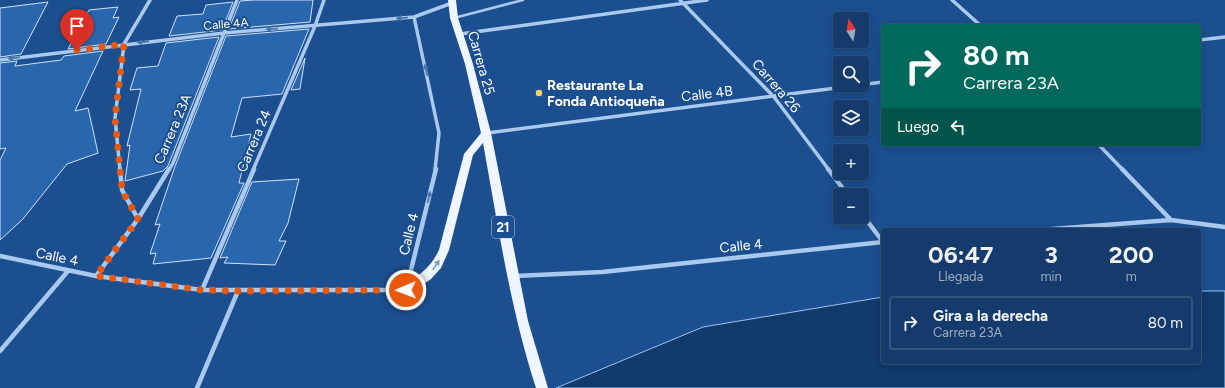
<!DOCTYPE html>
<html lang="es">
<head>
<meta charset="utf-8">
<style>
  :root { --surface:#143b6b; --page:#1d4271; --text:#f1f3f6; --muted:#9dadc1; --line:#33557e }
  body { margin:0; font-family:Figtree,sans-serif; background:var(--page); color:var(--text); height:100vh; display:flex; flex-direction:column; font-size:15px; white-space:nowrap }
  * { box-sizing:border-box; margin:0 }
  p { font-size:13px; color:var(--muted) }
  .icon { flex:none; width:22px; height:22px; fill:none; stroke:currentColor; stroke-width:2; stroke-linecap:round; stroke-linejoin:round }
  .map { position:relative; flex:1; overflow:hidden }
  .panel { position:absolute; left:881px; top:228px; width:320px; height:136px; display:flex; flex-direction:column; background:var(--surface); border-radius:4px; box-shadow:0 2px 10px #0003,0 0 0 1px var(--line) }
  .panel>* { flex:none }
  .banner { position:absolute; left:881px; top:24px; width:320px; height:122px; border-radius:4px; box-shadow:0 2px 10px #0003,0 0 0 1px var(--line); background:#00695c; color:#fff; overflow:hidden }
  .needle { width:26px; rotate:349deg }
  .fabs { position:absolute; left:833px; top:12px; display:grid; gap:8px }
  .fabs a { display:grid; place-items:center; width:36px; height:36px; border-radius:4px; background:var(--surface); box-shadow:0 2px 10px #0003,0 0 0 1px var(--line); font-size:20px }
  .pin { position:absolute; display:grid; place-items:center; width:34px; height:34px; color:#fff; margin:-41px -17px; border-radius:50% 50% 50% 0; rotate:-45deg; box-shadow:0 0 4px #0007 }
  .pin .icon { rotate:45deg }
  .me { position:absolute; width:44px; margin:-22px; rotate:269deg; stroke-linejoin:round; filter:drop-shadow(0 0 3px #0008) }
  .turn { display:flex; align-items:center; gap:14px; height:84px; padding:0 16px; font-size:18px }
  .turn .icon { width:52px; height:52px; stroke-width:2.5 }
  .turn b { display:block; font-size:28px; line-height:34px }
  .then { display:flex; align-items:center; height:38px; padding:0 16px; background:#0003; gap:8px; font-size:15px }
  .eta { display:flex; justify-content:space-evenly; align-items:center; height:68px; text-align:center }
  .eta b { font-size:24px; font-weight:700; line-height:28px }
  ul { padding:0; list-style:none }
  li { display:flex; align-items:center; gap:12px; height:54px; margin:0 8px 6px; padding:0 8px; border:2px solid var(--line); border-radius:4px }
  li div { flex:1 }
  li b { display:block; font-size:15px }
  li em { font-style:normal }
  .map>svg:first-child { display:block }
  .water { fill:#123a6d; stroke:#9cc4f0 }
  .building { fill:#2a66ad; stroke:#cfe3fa }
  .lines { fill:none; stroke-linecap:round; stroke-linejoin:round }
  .service { stroke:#a9c9ee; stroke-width:2.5 }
  .minor-far1 { stroke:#a9c9ee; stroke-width:3.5 }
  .minor { stroke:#a9c9ee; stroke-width:4.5 }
  .primary { fill:#f0f6ff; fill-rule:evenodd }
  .oneway { fill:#4674ac }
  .oneway2 { fill:#7b9ac1 }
  .route { stroke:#ea580c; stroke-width:7; stroke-dasharray:0 12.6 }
  .poi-dot { fill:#ffd166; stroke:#1b4f8f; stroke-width:1.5 }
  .labels { text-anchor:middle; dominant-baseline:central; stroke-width:4; stroke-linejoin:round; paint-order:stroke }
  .far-street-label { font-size:12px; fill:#fff; stroke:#1b4f8f }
  .shield { fill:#1b4f8f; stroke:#bbcadd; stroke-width:1 }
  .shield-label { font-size:13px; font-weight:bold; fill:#fff }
  .street-label { font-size:14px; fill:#fff; stroke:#1b4f8f }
  .poi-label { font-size:14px; font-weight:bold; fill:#fff; stroke:#1b4f8f; text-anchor:start }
</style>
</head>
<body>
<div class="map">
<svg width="1225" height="388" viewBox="0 0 1225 388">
  <rect width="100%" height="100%" fill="#1b4f8f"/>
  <!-- water -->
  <path class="water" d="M1199,291h26v97h-669l147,-61 180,-30v65h316z"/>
  <!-- building -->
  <path class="building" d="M253,0h60l-3,22 -81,7 11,-28z
    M48,2l-27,52 -21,3v-49z
    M233,2l-11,28 -53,6 8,-20 26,-2 3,-9z
    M118,7l-5,11 6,-1 -13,27 -38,5 21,-39z
    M309,29l-27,65 -40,4 -11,39 20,-3 -12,49h5l-33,75 -58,6 3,-11 -6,1 10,-30 -5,1 19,-56 52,-133z
    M219,37l-51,129 -5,5 -38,10 5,-36 -3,1 14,-57 -11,1 7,-22 21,-2 8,-23z
    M103,51l-28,60 13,-3 10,45 -31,11 -45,56 -22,20v-80l6,-12 -6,1v-86l17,-2 -2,5 46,-6 3,-4z
    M305,58l-5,31 -9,1z
    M299,179l-11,44 -9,18h7l-11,24 -51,-2 4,-6 -8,1 32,-76z"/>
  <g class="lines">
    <!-- service -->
    <path class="service" d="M454,18l69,-18"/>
    <!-- minor-far1 -->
    <path class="minor-far1" d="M680,0l94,97 55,73
      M952,0l29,26
      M414,17l25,116 -4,37
      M460,34l247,-34
      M1199,40l26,-3
      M0,60l224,-27 190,-16 38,-14
      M487,133l396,-51
      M1098,144l25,26
      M120,170l-5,-52 9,-74 26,-44
      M169,170l4,-7 64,-163
      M253,170l62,-144 9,-26"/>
    <!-- minor -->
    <path class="minor" d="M120,169l2,21 16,29
      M828,169l20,26
      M1122,169l49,51
      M862,214l21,28
      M1039,230l132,-10 54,7
      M0,256l96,20 106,14h204l30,-121
      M96,276l42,-57 31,-50
      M515,276l87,-4 281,-30
      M202,290l52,-121
      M0,351l68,-80
      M197,388l41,-97"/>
    <!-- primary -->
    <path class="primary" d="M448,0h8l2,18 15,46 18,69 37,188 20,67h-12c-26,-80 -38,-163 -53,-245l-10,12 -24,95 -8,18 -10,11 -21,14 -4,2 -4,-2 -2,-3 2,-3c17,-12 28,-18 37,-37l25,-96 17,-21 -16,-69 -15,-46z"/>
  </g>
  <!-- one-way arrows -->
  <defs><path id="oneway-solid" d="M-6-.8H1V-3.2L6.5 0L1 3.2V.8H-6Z"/></defs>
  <g class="oneway">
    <use href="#oneway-solid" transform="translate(402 18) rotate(175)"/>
    <use href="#oneway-solid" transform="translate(272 29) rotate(176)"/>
    <use href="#oneway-solid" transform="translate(143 42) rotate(174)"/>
    <use href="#oneway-solid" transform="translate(14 58) rotate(173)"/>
    <use href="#oneway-solid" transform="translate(426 70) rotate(-102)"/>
    <use href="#oneway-solid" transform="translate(429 197) rotate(-76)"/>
  </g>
  <use class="oneway2" href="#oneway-solid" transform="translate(436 265) rotate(-55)"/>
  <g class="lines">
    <!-- route -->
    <path class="route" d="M77,50l47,-6 -9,74 7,72 16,29 -42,57 106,14 36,1 168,-1"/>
  </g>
  <!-- markers -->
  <circle class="poi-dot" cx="539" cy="93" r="4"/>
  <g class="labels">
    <!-- far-street labels -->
    <g class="far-street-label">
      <text transform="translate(226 24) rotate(-5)">Calle 4A</text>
    </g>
    <!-- shield labels -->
    <rect class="shield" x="492" y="216" width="22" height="22" rx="3"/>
    <g class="shield-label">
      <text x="503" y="227">21</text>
    </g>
    <!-- street labels -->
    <g class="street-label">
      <text transform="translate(481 63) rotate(74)">Carrera 25</text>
      <text transform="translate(776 86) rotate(49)">Carrera 26</text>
      <text transform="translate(707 94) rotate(-7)">Calle 4B</text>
      <text transform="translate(173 129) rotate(-67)">Carrera 23A</text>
      <text transform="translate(254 141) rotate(-67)">Carrera 24</text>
      <text transform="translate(409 234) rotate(-76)">Calle 4</text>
      <text transform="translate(741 246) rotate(-6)">Calle 4</text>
      <text transform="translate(57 257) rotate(12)">Calle 4</text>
    </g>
    <!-- poi labels -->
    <g class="poi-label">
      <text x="547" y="85">Restaurante La<tspan x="547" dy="16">Fonda Antioqueña</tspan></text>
    </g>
  </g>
</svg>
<div class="fabs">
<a><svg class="needle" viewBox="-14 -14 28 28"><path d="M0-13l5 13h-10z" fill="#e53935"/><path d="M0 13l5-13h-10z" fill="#9dadc1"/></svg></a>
<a><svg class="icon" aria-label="search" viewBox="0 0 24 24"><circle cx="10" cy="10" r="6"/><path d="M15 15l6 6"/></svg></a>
<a><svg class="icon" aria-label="layers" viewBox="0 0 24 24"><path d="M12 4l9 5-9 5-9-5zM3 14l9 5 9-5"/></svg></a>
<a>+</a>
<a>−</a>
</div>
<div class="pin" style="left:77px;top:50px;background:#d93025"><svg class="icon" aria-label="arrive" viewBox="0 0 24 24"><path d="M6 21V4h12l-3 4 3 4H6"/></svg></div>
<svg class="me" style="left:406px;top:290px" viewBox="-20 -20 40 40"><circle r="17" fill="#ea580c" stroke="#fff" stroke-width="3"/><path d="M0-11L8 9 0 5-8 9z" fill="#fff"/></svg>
<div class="banner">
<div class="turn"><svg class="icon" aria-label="right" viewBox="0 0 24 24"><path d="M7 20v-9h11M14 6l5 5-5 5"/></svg><div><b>80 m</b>Carrera 23A</div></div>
<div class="then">Luego<svg class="icon" aria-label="left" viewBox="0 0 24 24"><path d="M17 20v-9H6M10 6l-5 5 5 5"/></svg></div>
</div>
<section class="panel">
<div class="eta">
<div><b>06:47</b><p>Llegada</p></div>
<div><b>3</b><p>min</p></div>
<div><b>200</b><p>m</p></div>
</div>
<ul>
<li><svg class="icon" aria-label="right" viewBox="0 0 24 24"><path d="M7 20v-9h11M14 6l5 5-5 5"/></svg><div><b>Gira a la derecha</b><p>Carrera 23A</p></div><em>80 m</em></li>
</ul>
</section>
</div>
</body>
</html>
